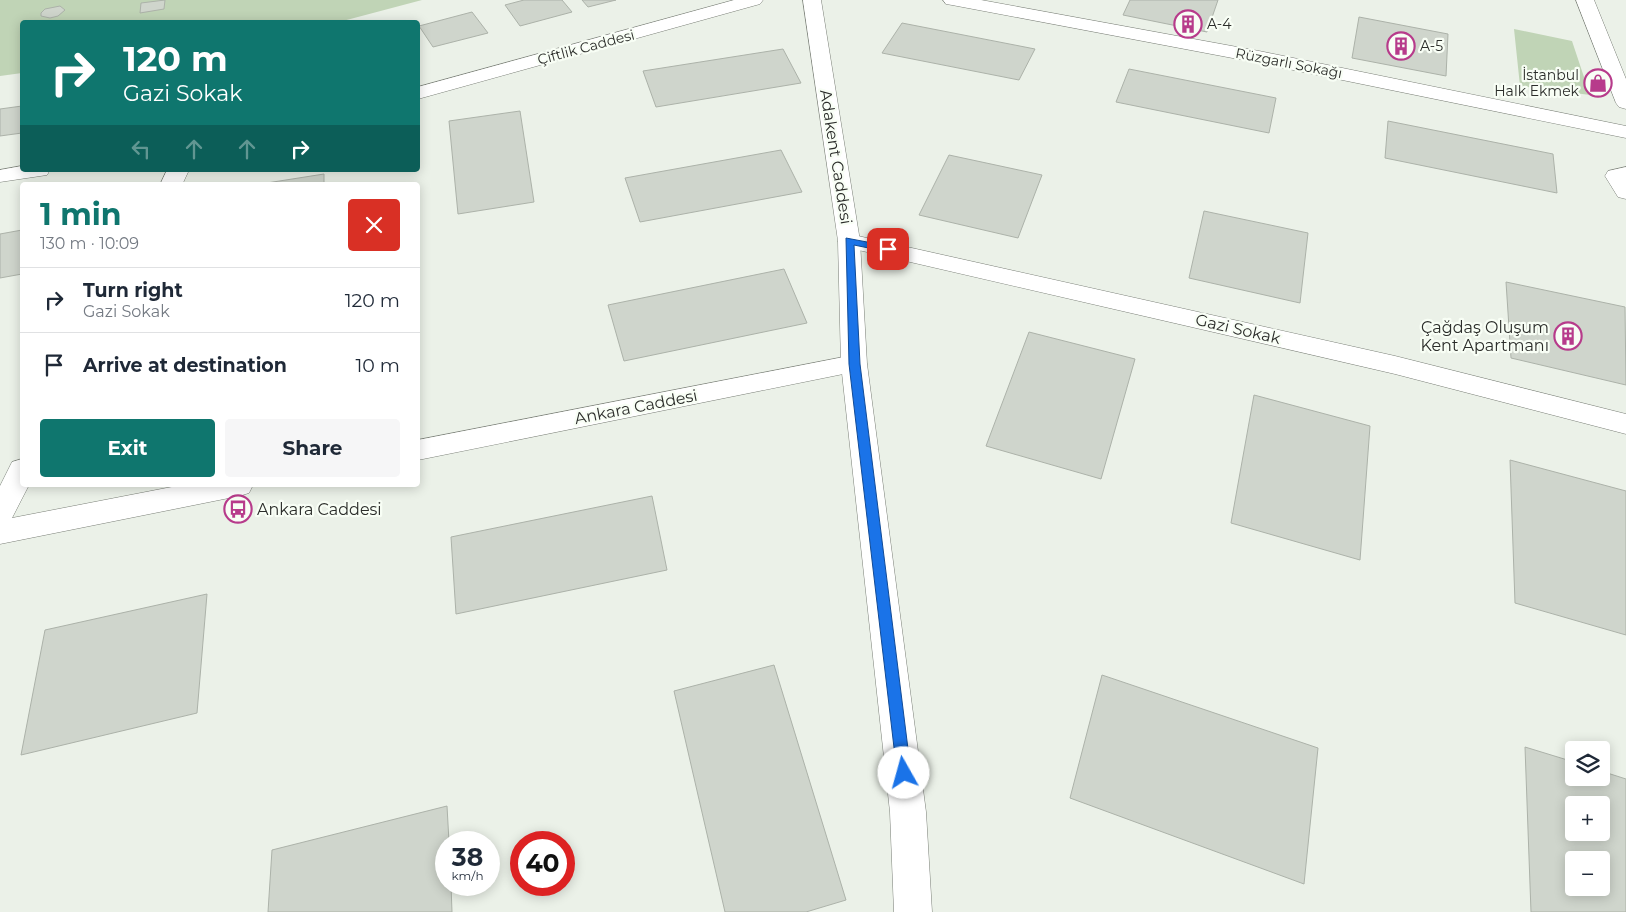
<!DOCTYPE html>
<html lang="en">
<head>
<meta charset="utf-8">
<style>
  :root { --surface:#fff; --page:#f6f6f7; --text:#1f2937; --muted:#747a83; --line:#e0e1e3; --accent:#0f766e }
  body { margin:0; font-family:Montserrat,sans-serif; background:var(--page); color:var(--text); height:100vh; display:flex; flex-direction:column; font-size:19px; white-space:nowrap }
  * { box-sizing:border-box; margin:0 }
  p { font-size:16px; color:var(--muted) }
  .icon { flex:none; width:28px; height:28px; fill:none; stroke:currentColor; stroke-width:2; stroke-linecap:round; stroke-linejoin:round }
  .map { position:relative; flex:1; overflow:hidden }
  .panel { position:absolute; left:20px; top:182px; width:400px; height:305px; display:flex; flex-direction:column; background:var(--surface); border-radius:5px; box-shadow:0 2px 12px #0003 }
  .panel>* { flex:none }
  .top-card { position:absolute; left:20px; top:20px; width:400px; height:152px; border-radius:5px; box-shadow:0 2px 12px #0003; background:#0f766e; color:#fff; overflow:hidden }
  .fabs { position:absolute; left:1565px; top:741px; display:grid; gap:10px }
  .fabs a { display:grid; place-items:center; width:45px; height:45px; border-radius:5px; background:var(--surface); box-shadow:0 2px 12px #0003; font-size:25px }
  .speed { position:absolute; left:435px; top:831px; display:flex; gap:10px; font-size:25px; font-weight:700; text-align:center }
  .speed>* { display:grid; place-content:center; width:65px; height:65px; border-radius:50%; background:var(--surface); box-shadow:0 2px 12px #0003; line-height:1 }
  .speed small { font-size:12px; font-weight:400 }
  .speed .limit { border:8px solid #d22; background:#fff; color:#111 }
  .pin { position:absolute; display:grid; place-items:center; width:42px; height:42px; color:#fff; margin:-21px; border-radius:10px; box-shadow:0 2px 8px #0006 }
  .me { position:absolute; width:55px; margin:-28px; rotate:353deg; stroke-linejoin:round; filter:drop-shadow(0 0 4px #0008) }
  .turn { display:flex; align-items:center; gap:18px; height:105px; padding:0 20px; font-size:22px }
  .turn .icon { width:65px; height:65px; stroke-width:2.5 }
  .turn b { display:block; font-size:35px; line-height:42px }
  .lanes { display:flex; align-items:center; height:48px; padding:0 20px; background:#0003; justify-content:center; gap:25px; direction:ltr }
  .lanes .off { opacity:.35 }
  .round { display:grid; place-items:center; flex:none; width:52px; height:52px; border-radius:5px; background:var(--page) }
  .head { display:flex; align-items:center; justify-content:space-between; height:85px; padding:0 20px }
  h1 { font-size:30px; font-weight:700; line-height:38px; color:var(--accent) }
  .button { display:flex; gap:10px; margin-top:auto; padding:10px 20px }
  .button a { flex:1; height:58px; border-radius:5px; background:var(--accent); color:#fff; font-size:20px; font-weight:700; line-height:58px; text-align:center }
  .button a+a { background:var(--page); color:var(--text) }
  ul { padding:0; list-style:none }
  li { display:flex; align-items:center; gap:15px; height:65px; padding:0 20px; border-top:1px solid var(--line) }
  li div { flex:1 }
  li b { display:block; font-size:19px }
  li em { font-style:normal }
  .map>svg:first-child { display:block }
  .green { fill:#c0d4b6 }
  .building { fill:#cfd5cc; stroke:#acb2a9; fill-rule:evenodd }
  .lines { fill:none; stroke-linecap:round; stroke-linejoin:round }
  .street-casing { stroke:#7a7f77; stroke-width:1 }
  .secondary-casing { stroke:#7a7f77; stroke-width:1 }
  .street { fill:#fff; fill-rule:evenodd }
  .secondary { fill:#fff; fill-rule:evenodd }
  .route { fill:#1a73e8; stroke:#114b97 }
  .labels { text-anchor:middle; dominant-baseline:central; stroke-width:4.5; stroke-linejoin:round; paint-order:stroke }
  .far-poi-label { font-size:14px; fill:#2b2d2a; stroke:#f8fef5; text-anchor:start }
  .far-street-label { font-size:14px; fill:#2b2d2a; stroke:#f8fef5 }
  .street-label { font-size:16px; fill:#2b2d2a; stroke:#f8fef5 }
  .poi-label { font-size:16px; fill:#2b2d2a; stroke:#f8fef5; text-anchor:end }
</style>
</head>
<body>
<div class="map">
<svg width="1626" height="912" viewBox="0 0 1626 912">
  <rect width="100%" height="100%" fill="#ebf1e8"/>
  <!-- green -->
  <path class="green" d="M0,0h422l-83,22h-317v51l-22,3z
    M1514,29l58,12 18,54 -70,-9z"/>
  <!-- building -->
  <path class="building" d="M165,0l-1,9 -24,4 1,-10z
    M524,0h38l10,12 -52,14 -15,-21z
    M582,0h34l-28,7z
    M1130,0h88l-11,32 -84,-17z
    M60,6l5,4 -7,6 -8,2 -9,-2v-3l4,-4z
    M472,12l16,21 -55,14 -14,-21z
    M1359,17l89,17 -2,42 -94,-18z
    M902,23l133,26 -16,31 -137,-27z
    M783,49l18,34 -145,24 -13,-36z
    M1129,69l147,29 -7,35 -153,-31z
    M22,106v27l-22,3v-27z
    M520,111l14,91 -76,12 -9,-93z
    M1388,121l165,33 4,39 -172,-35z
    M781,150l21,42 -162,30 -15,-44z
    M949,155l93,20 -24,63 -99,-23z
    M324,174v11h-70z
    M1204,211l104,22 -8,70 -111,-25z
    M22,230v44l-22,4v-44z
    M784,269l23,54 -183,38 -16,-56z
    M1506,282l119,25 1,78 -115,-27z
    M1029,332l106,27 -34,120 -115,-33z
    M1254,395l116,31 -10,134 -129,-37z
    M1510,460l116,31v144l-111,-32z
    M652,496l15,74 -211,44 -5,-77z
    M207,594l-10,119 -176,42 24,-125z
    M774,665l72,235 -40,12h-81l-51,-221z
    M1102,675l216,73 -14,136 -234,-86z
    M1525,747l49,15v16h27v-7l25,8v133h-95zM1574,805h27v27h-27zM1574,860h27v28h-27z
    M447,806l2,36h-3v43h5l1,27h-184l4,-62z"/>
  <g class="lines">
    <!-- street casing -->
    <g class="street-casing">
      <path id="street" d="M943,0h38l278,51 367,75v12l-367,-75 -307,-58 -6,-1z
        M1576,0h18l32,79v30l-7,-2 -3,-4z
        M1626,167v32l-8,-2 -13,-21 3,-5z
        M167,170h22l-7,15h-22z
        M849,234l546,122 231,58v20l-231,-60 -554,-128 -3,-5 3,-5z
        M854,355l9,3 4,6 -4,6 -445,90v-20z
        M22,459v26h7l-17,33 170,-33h71l-4,8 -10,3 -239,48v-58l12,-24z"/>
    </g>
    <!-- secondary casing -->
    <g class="secondary-casing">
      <path id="secondary" d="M734,0h29l-3,4 -342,95v-12z
        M803,0h18l39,241 7,123 59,448 6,100h-38l-4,-100 -49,-448 -3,-123z
        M22,166v4h28l-3,5 -47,7v-12z"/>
    </g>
    <!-- street -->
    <use href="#street" class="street"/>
    <!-- secondary -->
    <use href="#secondary" class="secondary"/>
  </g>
  <!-- route -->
  <path class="route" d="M846,238l42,8 4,3 -4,3 -34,-7 6,119 51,409 -2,5 -5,2 -5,-2 -2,-5 -48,-409z"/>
  <!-- icons -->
  <defs>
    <g id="building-ring" transform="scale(1.4375)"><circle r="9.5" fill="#f8fef5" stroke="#b73b8b" stroke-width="1.5"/><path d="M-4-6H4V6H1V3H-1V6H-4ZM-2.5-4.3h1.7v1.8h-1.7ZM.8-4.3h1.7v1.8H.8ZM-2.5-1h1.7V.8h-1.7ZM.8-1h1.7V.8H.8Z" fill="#b73b8b"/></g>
    <g id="shop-ring" transform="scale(1.4375)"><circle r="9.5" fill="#f8fef5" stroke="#b73b8b" stroke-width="1.5"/><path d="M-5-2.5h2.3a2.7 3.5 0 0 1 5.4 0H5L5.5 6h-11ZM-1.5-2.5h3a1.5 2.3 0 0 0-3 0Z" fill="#b73b8b"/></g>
    <g id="bus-ring" transform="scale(1.4375)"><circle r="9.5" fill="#f8fef5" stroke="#b73b8b" stroke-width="1.5"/><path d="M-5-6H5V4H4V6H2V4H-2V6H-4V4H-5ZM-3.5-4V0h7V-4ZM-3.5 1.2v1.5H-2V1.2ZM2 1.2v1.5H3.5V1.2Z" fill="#b73b8b"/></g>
  </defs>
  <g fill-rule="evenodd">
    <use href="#building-ring" x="1188" y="24"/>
    <use href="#building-ring" x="1401" y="46"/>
    <use href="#shop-ring" x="1598" y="83"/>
    <use href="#building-ring" x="1568" y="336"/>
    <use href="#bus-ring" x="238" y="509"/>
  </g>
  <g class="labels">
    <!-- far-poi labels -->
    <g class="far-poi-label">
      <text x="1207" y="24">A-4</text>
      <text x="1420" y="46">A-5</text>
      <text x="1579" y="75" text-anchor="end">İstanbul<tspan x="1579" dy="16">Halk Ekmek</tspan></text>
    </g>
    <!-- far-street labels -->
    <g class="far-street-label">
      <text transform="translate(586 47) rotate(-15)">Çiftlik Caddesi</text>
      <text transform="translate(1289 63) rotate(11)">Rüzgarlı Sokağı</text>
    </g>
    <!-- street labels -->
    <g class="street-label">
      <text transform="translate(836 157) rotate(81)">Adakent Caddesi</text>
      <text transform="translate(1238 329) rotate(13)">Gazi Sokak</text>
      <text transform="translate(636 407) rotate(-11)">Ankara Caddesi</text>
    </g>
    <!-- poi labels -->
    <g class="poi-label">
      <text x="1549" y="327">Çağdaş Oluşum<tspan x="1549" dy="18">Kent Apartmanı</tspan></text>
      <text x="257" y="509" text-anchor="start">Ankara Caddesi</text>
    </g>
  </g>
</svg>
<div class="fabs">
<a><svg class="icon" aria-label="layers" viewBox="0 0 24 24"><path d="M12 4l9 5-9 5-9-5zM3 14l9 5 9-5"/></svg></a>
<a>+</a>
<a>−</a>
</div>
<div class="speed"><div>38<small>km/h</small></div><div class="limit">40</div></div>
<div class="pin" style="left:888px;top:249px;background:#d93025"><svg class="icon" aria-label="arrive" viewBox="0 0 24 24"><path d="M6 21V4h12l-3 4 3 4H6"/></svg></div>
<svg class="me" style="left:904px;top:773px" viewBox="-20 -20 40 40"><circle r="19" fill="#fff"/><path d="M0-13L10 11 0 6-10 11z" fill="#1a73e8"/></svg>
<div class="top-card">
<div class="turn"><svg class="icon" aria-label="right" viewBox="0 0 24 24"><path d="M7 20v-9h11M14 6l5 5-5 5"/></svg><div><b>120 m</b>Gazi Sokak</div></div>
<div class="lanes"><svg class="icon off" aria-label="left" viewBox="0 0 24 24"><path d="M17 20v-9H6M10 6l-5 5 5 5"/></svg><svg class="icon off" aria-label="ahead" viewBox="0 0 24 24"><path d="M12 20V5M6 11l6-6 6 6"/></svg><svg class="icon off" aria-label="ahead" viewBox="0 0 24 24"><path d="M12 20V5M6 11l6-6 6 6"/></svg><svg class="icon" aria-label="right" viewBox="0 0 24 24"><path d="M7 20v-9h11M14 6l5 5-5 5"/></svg></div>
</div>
<section class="panel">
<div class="head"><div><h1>1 min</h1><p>130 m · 10:09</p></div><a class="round" style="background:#d93025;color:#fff"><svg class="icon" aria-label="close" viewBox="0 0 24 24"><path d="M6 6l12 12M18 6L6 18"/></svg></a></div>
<ul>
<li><svg class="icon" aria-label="right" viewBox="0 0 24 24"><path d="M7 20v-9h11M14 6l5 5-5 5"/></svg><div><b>Turn right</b><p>Gazi Sokak</p></div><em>120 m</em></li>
<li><svg class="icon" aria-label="arrive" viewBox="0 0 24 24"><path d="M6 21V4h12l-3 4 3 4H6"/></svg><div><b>Arrive at destination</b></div><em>10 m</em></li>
</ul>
<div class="button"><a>Exit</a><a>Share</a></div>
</section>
</div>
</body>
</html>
